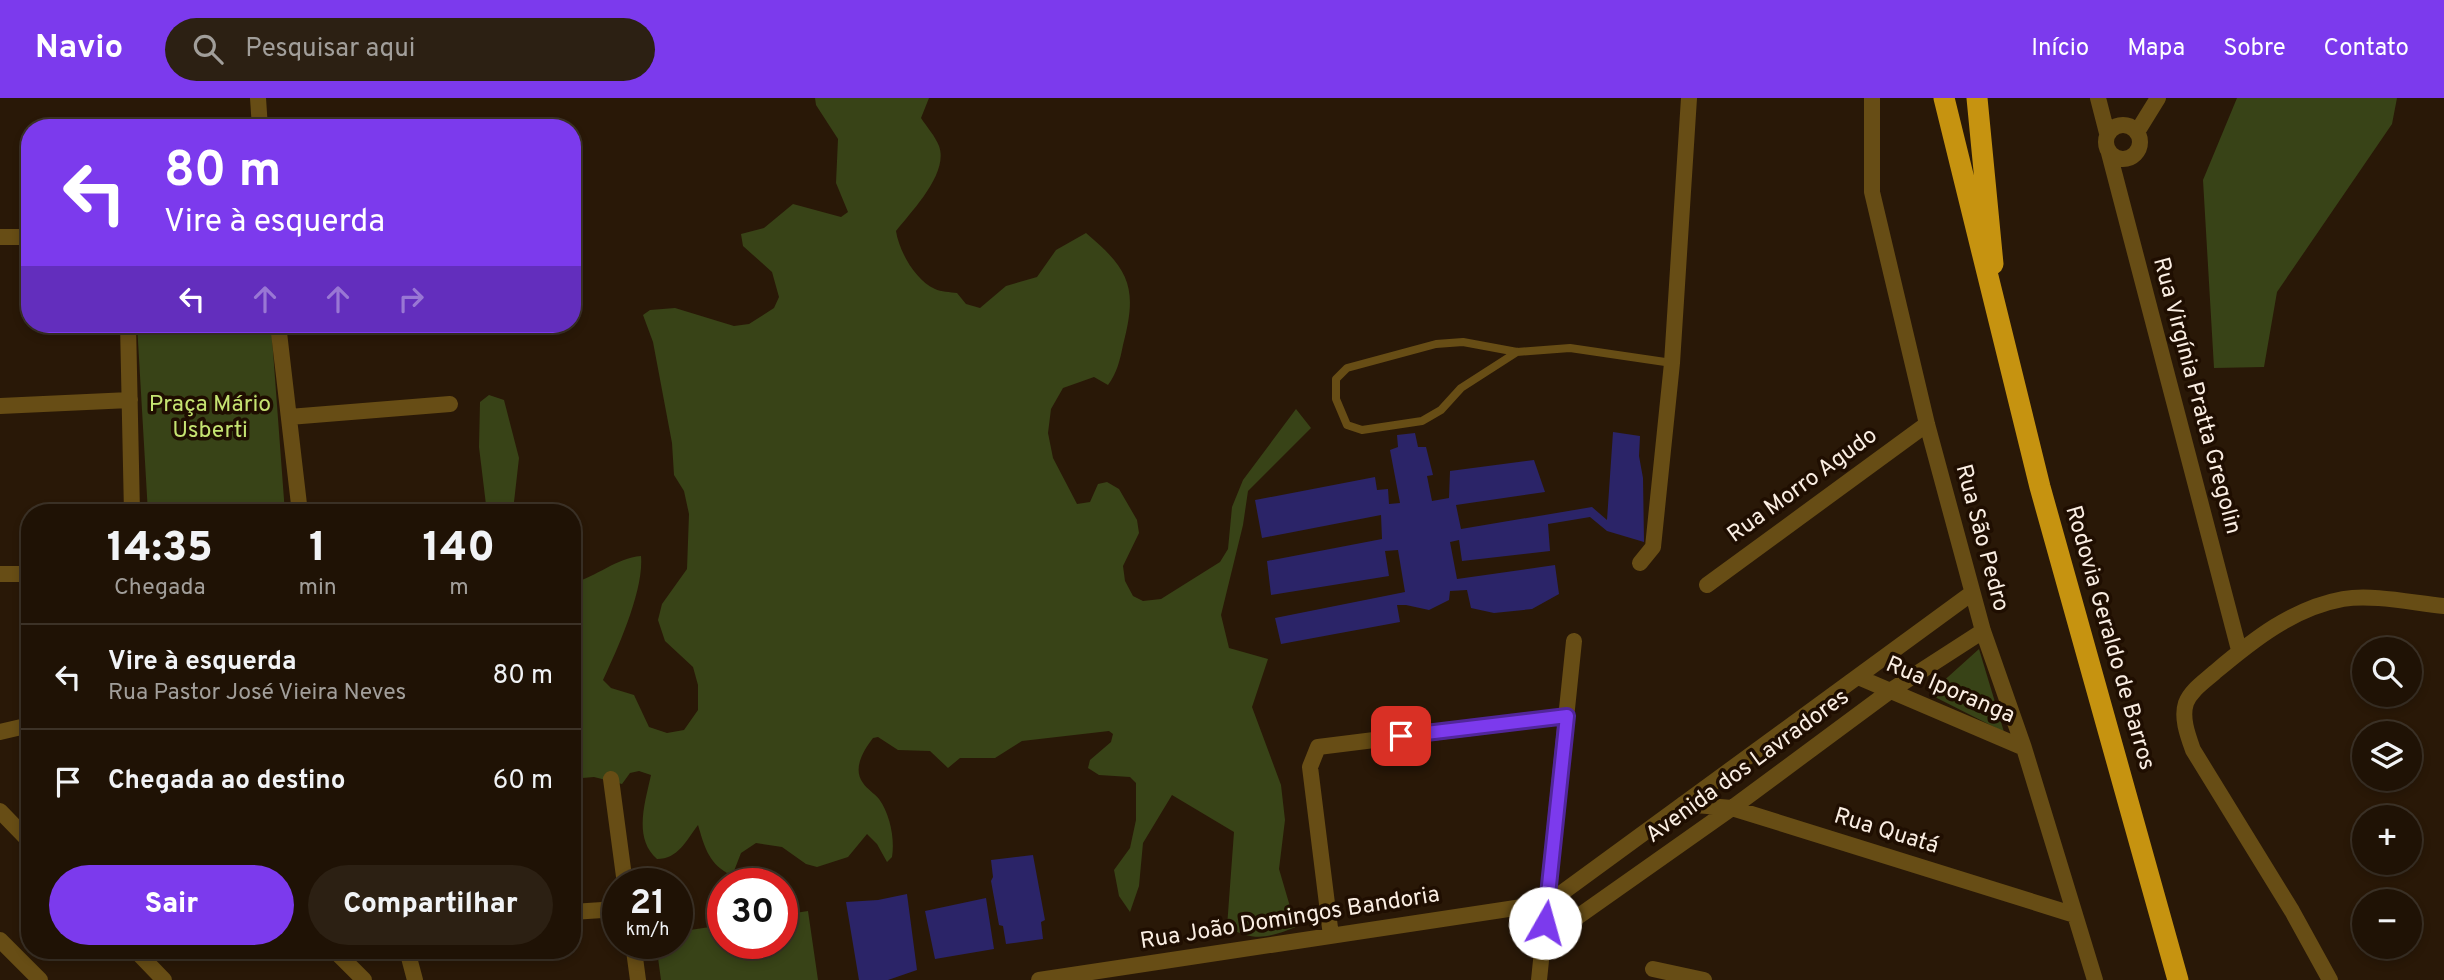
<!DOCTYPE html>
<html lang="pt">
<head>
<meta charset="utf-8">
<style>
  :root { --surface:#1f1205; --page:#2c2013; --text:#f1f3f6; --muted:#a19e9a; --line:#3c3227; --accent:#7c3aed }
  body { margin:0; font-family:Overpass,sans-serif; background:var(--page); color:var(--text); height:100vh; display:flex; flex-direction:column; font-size:26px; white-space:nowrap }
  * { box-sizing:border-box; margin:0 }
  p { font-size:23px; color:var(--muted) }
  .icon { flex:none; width:38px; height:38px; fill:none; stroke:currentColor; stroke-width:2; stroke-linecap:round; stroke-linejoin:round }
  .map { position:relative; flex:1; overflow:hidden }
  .side { position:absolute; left:21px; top:406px; width:560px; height:455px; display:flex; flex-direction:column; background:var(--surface); border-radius:28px; box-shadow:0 4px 10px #0003,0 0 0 2px var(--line) }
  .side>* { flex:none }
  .banner { position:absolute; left:21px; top:21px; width:560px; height:214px; border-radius:28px; box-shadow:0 4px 10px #0003,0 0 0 2px var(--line); background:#7c3aed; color:#fff; overflow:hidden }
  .controls { position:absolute; left:2352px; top:539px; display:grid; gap:14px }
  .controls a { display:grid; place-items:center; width:70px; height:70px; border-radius:50%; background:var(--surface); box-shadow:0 4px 10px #0003,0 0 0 2px var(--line); font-size:35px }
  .speed { position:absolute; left:602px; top:770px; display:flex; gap:14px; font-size:35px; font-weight:700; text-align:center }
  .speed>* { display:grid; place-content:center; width:91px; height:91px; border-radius:50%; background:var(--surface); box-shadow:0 4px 10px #0003,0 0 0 2px var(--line); line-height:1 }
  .speed small { font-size:18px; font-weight:400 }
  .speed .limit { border:10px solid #d22; background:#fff; color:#111 }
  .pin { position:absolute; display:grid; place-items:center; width:60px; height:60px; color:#fff; margin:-30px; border-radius:14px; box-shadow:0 4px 10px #0006 }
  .me { position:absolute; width:77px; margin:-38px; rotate:7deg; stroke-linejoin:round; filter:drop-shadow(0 0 5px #0008) }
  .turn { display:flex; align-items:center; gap:24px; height:147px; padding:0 28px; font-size:32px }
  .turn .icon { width:91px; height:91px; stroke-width:2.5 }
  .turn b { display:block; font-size:49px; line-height:60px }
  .lanes { display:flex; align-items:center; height:66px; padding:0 28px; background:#0003; justify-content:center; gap:35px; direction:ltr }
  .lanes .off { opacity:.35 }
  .eta { display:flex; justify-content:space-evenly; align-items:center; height:119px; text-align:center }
  .eta b { font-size:42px; font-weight:800; line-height:49px }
  .primary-button { display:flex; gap:14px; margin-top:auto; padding:14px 28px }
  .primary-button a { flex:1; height:80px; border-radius:42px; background:var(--accent); color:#fff; font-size:28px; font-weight:800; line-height:80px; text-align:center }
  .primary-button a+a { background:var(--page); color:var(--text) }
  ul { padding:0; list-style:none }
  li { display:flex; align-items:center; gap:21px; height:105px; padding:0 28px; border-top:2px solid var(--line) }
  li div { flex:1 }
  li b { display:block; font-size:26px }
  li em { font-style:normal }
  header { display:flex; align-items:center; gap:42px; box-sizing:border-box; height:98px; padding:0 35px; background:var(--accent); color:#fff }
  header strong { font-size:33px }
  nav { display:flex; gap:38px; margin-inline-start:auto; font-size:24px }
  .search { width:490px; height:63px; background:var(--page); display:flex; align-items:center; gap:18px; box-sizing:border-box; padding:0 24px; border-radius:38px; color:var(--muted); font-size:26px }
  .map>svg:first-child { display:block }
  .green { fill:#384317 }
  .building { fill:#2b2468 }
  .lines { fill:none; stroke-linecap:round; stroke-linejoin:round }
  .lane { stroke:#674d15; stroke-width:8 }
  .street { stroke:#674d15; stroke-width:16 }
  .highway { stroke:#c69310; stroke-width:21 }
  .route-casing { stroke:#51269a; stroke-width:18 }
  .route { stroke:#7c3aed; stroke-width:12 }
  .labels { text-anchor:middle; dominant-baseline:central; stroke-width:7; stroke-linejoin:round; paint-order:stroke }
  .street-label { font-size:23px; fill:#faeee3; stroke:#1f0e01 }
  .park-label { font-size:23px; fill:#c5e371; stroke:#1f0e01 }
</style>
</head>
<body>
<header>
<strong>Navio</strong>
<div class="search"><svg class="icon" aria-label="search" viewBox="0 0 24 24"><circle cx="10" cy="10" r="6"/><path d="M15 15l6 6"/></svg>Pesquisar aqui</div>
<nav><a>Início</a><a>Mapa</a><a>Sobre</a><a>Contato</a></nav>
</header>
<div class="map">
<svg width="2444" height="882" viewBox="0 0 2444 882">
  <rect width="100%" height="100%" fill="#291807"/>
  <!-- green -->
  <path class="green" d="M815,0h114l-8,20c6,9 14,18 18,28 10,27 -27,65 -43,85 3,20 19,49 39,58 6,3 15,3 22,4l9,11 14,4 26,-22 31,-9 19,-27 30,-17c44,37 52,55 37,112 -3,15 -6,28 -15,40l-14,-8 -31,11 -12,21 -3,24 5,25 24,46 13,-2 8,-18 9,-2 12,7 18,31 2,13 -16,33 2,15 8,15 10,5 18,-2 59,-37 8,-13 4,-42 11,-27 53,-71 15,19 -63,63 -5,34 -22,90 8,33 39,11 -16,48 29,78 4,35 -6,49 17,58c-29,11 -41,15 -69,0l7,-95 -62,-37 -29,48 -4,43 -9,26 -11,-16 -5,-26 16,-22 6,-28v-37l-6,-6 -31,-2 -11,-7 2,-8 21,-18 2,-8 -4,-3 -87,10 -27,17h-35l-12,10 -18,-17 -32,-1 -20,-13 -5,1c-9,12 -21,30 -10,45 4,6 11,10 16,16 11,15 16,40 13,58l-5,5 -10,-18 -10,-10 -19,23 -31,10 -11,-3 -24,-17 -26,-4 -15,10 -7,18 -7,2c-19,-11 -23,-28 -29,-48 -12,16 -20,34 -41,34 -24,-21 -12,-56 -6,-84l-12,-4 -9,2 -8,11 -28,-7 -12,1 -7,-28 -3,1v-168c25,-6 44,-25 69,-27 3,34 -23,92 -38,124l8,8 23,7 15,32 18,6 17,-3 14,-20v-25l-5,-18 -28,-26 -7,-21 4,-16 25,-35 2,-55 -5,-23 -10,-16 -2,-32 -19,-101 -10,-27 7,-5 25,-2 59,18 15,-2 25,-16 5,-11 -7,-25 -29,-26 -2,-12 23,-6 29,-24 48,13 7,-5 -12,-29 2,-44 -22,-34z
    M2237,0h160l-5,26 -115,168 -13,75 -50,1 -11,-188z
    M137,226h134l14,189h-137z
    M489,297l15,5 15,58 -5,44 1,11h-28l-8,-66 1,-45z
    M1979,551l25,83 -75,-38z
    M808,813l10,69h-157l-5,-37h21v-11l46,-7v18h59v-28z"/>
  <!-- building -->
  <path class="building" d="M1613,334l27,4 -1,20 4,22 1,64 -37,-11 -17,-14 -42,7 2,27 -88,10 -3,-21 -9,2 7,37 98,-14 4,29 -27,15 -38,4 -23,-5 -4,-18 -17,1 -1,9 -20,10 -23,-5h-9l3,17 -119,22 -6,-26 130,-26 -7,-42 -13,1 4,25 -118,19 -4,-34 115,-22 -1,-24 -119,23 -7,-38 120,-23 2,13 11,-1 1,15 11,-1 -10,-53 8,-3 -1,-12 18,-2 3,14h8l7,28 -6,1 5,25 17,-3 1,-27 84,-11 11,32 -89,13 5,24 131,-22 15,13z
    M1033,757l12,65 -4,2 2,17 -37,5 -3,-18 -4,-1 -8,-44 2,-4 -2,-17z
    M907,796l10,76 -29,10h-29l-13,-78 32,-2z
    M986,800l8,51 -59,10 -10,-48z"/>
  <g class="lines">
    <!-- lane -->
    <path class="lane" d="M1517,254l-56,36 -20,22 -19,11 -60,9 -15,-5 -11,-26v-20l11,-11 89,-24 27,-2 54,10 53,-4 102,15"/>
    <!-- street -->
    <path class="street" d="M258,0l2,30
      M1872,0v94l55,232 56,207 41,117 71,232
      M2098,0l9,35
      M2106 44a17 17 0 1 1 34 0a17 17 0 1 1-34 0Z
      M2137,34l21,-34
      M2109,55l130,497
      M0,139h30
      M128,226l4,189
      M278,226l22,189
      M0,308l130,-6
      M289,319l161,-13
      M1640,465l13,-16 19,-184 17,-265
      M0,476h30
      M1707,487l220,-161
      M1858,579l166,71
      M0,634l30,-7
      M611,681l14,105
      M1683,706l49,4 343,107
      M0,713l30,31
      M572,814l46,-3
      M1331,838l-21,-169 8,-20 249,-31
      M0,842l40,40
      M1542,844l190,-134 158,-117 93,-60
      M633,845l5,37
      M135,852l29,30
      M334,852l30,30
      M407,852l8,30
      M1653,871l51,11
      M1039,882l509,-77 424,-310
      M1539,882l35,-339
      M2330,882l-38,-69 -99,-161c-5,-14 -12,-32 -7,-47 5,-13 19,-22 29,-31 38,-32 78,-64 128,-73 30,-5 70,4 101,7"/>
    <!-- highway -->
    <path class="highway" d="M1944,0l96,389 138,493
      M1977,0l16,166"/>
  </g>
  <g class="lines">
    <!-- route casing -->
    <g class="route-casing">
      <path id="route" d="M1401,638l166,-20 -22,207"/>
    </g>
    <!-- route -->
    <use href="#route" class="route"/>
  </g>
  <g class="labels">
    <!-- street labels -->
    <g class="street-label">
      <text transform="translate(2196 298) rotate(75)">Rua Virgínia Pratta Gregolin</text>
      <text transform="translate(1803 388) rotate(-36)">Rua Morro Agudo</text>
      <text transform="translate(1981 440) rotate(75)">Rua São Pedro</text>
      <text transform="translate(2109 540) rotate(74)">Rodovia Geraldo de Barros</text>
      <text transform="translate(1950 593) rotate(23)">Rua Iporanga</text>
      <text transform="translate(1748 669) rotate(-36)">Avenida dos Lavradores</text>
      <text transform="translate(1886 734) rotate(17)">Rua Quatá</text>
      <text transform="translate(1290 821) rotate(-9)">Rua João Domingos Bandoria</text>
    </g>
    <!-- park labels -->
    <g class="park-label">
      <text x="210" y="307">Praça Mário<tspan x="210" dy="26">Usberti</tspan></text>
    </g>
  </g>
</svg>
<div class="controls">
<a><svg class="icon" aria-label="search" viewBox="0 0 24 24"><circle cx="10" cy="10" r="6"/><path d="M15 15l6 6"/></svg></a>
<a><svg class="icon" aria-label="layers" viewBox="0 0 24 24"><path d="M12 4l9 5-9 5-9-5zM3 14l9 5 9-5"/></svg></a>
<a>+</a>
<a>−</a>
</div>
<div class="speed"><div>21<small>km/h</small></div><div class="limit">30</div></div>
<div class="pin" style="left:1401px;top:638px;background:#d93025"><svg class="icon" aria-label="arrive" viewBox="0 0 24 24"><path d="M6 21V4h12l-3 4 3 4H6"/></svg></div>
<svg class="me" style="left:1545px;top:825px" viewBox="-20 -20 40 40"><circle r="19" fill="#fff"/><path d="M0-13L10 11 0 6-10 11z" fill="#7c3aed"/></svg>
<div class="banner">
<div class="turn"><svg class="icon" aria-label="left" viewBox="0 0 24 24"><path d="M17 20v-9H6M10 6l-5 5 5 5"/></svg><div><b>80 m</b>Vire à esquerda</div></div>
<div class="lanes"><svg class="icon" aria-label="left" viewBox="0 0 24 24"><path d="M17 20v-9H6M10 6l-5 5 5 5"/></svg><svg class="icon off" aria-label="ahead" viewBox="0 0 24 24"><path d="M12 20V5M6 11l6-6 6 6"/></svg><svg class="icon off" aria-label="ahead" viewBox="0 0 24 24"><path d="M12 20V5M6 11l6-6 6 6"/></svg><svg class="icon off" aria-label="right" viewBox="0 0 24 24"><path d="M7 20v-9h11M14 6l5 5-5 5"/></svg></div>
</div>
<section class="side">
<div class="eta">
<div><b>14:35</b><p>Chegada</p></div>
<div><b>1</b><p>min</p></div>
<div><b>140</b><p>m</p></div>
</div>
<ul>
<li><svg class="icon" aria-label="left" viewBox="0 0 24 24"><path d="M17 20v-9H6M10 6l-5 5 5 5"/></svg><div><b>Vire à esquerda</b><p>Rua Pastor José Vieira Neves</p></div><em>80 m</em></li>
<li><svg class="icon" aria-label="arrive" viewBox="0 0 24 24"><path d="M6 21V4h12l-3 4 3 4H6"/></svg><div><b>Chegada ao destino</b></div><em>60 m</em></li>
</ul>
<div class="primary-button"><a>Sair</a><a>Compartilhar</a></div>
</section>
</div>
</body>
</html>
